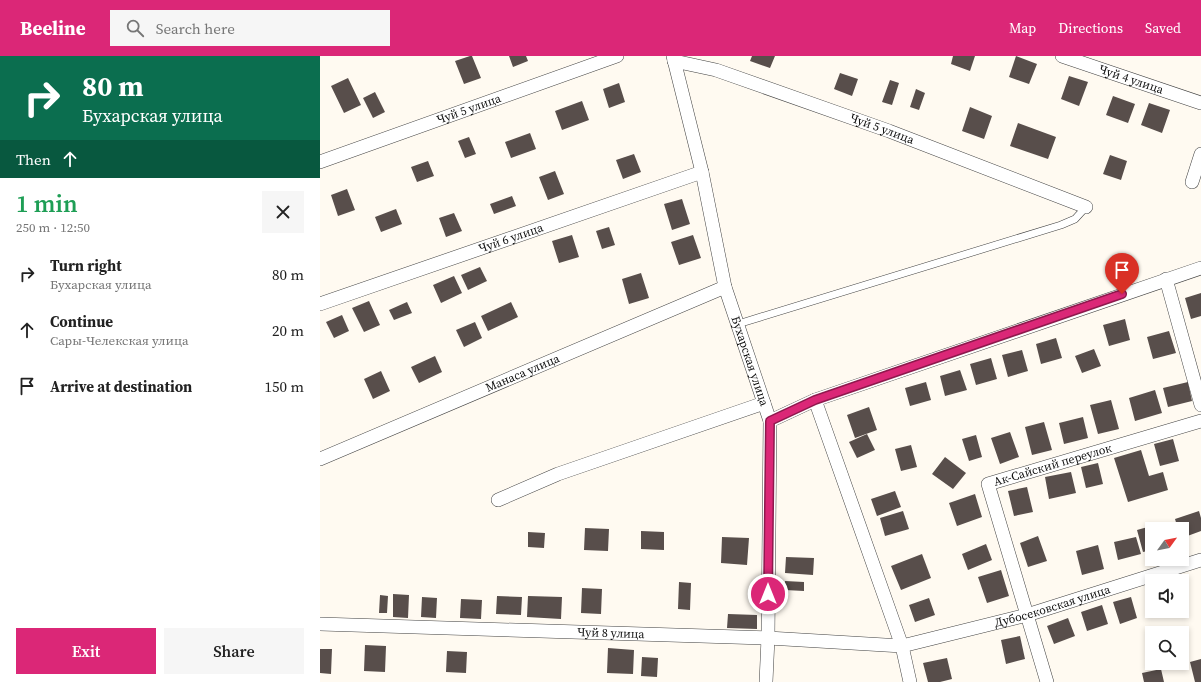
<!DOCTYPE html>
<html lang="en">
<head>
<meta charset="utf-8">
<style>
  :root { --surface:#fff; --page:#f6f6f6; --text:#222; --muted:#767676; --accent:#db2777 }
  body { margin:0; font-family:"Source Serif 4",serif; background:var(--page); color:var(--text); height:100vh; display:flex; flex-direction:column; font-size:15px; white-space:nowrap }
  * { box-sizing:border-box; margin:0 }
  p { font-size:13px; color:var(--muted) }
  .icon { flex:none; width:22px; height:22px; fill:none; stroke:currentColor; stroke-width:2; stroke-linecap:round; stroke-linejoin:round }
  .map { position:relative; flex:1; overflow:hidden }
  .panel { display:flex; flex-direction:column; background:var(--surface); width:320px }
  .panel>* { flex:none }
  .guide { background:#0b6e4f; color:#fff; overflow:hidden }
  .needle { width:26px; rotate:57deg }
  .tools { position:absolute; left:825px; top:466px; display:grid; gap:8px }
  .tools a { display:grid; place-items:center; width:44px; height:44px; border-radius:0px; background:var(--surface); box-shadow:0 2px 6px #0003; font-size:20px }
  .pin { position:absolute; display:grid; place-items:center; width:34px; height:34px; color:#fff; margin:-41px -17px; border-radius:50% 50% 50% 0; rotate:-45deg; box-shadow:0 0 4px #0007 }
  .pin .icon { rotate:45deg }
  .me { position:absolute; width:44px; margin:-22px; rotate:0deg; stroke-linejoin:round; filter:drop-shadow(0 0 3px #0008) }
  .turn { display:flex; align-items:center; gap:14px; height:84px; padding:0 16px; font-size:18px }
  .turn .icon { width:52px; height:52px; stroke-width:2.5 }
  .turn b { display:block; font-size:28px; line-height:34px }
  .then { display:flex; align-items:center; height:38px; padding:0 16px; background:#0003; gap:8px; font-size:15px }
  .round { display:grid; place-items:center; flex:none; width:42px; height:42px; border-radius:0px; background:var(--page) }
  .summary { display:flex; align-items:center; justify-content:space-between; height:68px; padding:0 16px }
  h1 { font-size:24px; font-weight:600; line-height:30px; color:#1e9e55 }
  .cta { display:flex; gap:8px; margin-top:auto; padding:8px 16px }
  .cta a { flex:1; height:46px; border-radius:0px; background:var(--accent); color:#fff; font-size:16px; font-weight:600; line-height:46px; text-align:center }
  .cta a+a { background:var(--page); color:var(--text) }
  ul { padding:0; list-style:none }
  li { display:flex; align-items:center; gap:12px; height:56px; padding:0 16px }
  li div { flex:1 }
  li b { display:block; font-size:15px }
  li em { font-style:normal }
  header { display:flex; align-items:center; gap:24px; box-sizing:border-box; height:56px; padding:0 20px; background:var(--accent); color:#fff }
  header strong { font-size:19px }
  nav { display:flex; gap:22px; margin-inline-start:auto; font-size:14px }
  .search { width:280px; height:36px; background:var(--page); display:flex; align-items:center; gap:10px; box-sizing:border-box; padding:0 14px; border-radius:0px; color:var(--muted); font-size:15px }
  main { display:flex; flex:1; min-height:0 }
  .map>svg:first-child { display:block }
  .building { fill:#584e4b }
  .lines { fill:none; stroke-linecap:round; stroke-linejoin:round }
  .lane-casing { stroke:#424242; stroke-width:8 }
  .street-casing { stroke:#424242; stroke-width:14 }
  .lane { stroke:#fff; stroke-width:7 }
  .street { stroke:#fff; stroke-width:13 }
  .route-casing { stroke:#8e194d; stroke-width:10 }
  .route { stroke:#db2777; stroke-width:7 }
  .labels { text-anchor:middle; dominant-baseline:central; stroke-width:4; stroke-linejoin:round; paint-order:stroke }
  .street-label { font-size:12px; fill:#0f0f0f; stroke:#fff }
</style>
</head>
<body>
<header>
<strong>Beeline</strong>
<div class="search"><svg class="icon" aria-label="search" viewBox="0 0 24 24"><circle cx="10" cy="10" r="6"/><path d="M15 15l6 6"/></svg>Search here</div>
<nav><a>Map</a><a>Directions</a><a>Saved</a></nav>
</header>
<main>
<section class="panel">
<div class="guide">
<div class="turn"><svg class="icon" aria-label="right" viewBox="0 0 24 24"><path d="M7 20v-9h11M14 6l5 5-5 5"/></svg><div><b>80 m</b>Бухарская улица</div></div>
<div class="then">Then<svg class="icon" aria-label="ahead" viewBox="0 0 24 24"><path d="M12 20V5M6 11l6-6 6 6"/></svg></div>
</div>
<div class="summary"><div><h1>1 min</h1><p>250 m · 12:50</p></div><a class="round"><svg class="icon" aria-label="close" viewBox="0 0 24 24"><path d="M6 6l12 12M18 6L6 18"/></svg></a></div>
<ul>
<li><svg class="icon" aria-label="right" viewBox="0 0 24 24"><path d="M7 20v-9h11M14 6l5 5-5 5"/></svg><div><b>Turn right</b><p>Бухарская улица</p></div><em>80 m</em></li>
<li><svg class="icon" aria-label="ahead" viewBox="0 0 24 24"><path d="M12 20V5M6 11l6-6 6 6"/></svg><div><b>Continue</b><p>Сары-Челекская улица</p></div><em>20 m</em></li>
<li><svg class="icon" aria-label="arrive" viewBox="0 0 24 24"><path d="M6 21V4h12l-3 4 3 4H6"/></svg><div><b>Arrive at destination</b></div><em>150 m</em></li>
</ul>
<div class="cta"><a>Exit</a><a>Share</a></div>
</section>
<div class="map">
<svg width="881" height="626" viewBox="0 0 881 626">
  <rect width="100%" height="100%" fill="#fffaf1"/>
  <!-- building -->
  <path class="building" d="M150,0h2l9,22 -17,6 -9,-23z
    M189,0h17l2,5 -15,6z
    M432,0h23l-5,12 -20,-7z
    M633,0h22l-5,15 -19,-7z
    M696,0l21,8 -8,20 -20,-7z
    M520,17l18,6 -6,17 -18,-7z
    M749,20l19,6 -9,24 -18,-7z
    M28,22l13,27 -17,8 -13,-27z
    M570,24l9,3 -7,22 -10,-3z
    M299,27l6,19 -16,6 -6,-19z
    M596,33l9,4 -6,17 -9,-3z
    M55,36l10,20 -12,6 -10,-20z
    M793,40l22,8 -7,19 -22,-8z
    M262,45l7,19 -27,10 -7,-19z
    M829,47l21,7 -8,23 -21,-8z
    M650,51l22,9 -8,23 -22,-8z
    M698,67l38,14 -8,22 -38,-13z
    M210,77l6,16 -25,9 -6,-16z
    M149,81l7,17 -11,4 -7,-17z
    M314,98l7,18 -18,7 -7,-19z
    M790,99l17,6 -6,19 -18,-6z
    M108,105l6,15 -17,6 -6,-15z
    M235,115l9,23 -16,6 -9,-23z
    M27,133l8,21 -17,6 -7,-21z
    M192,140l4,10 -22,8 -4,-10z
    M362,143l8,25 -18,6 -8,-26z
    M76,153l6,15 -21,8 -6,-15z
    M134,157l8,18 -16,6 -7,-19z
    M289,171l6,18 -13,4 -6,-18z
    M252,179l7,22 -20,6 -7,-22z
    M373,179l8,23 -22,7 -8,-23z
    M160,211l7,14 -19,9 -7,-15z
    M321,217l8,25 -20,6 -7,-25z
    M134,220l8,17 -21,10 -8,-18z
    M881,237v23l-10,3 -6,-21z
    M49,245l11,24 -16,7 -12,-24z
    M87,246l5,11 -18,7 -5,-10z
    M191,246l7,15 -30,14 -7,-15z
    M22,259l7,16 -15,7 -8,-16z
    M805,263l5,21 -21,6 -6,-21z
    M155,266l7,16 -18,9 -8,-17z
    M849,275l7,22 -23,6 -6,-22z
    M736,282l6,20 -21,6 -5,-20z
    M774,293l7,17 -19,7 -7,-17z
    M702,294l6,21 -20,6 -6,-22z
    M115,300l7,16 -23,11 -8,-16z
    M671,302l6,21 -21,6 -6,-21z
    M640,314l7,20 -22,6 -5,-20z
    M61,315l9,20 -17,8 -9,-20z
    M606,326l5,18 -21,6 -5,-18z
    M868,326l4,19 -24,6 -5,-19z
    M835,334l7,23 -27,8 -6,-23z
    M791,344l8,29 -21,5 -8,-29z
    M549,351l8,23 -22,8 -8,-23z
    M763,361l5,21 -24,6 -5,-21z
    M724,366l8,28 -20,5 -7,-28z
    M690,376l9,25 -19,7 -9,-26z
    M547,378l8,16 -18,8 -8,-16z
    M656,379l6,22 -13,4 -7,-22z
    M853,383l6,22 -19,5 -6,-22z
    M591,389l6,22 -16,4 -6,-22z
    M821,394l8,26 14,-4 5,18 -40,12 -14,-44z
    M625,401l21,16 -13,16 -21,-15z
    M778,407l5,21 -17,4 -5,-21z
    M751,416l5,21 -27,6 -4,-22z
    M707,431l6,25 -19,4 -6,-25z
    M575,435l6,16 -24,9 -6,-17z
    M655,438l7,23 -25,9 -8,-23z
    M583,455l6,18 -24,7 -5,-18z
    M879,455l2,7v13l-19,7v-9h-4l-3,-10z
    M842,467l2,6h-12v21l-9,2 -6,-22z
    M265,472l24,1 -1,22 -24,-1z
    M321,475l23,1v18l-23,-1z
    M208,476l17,1 -1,15 -16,-1z
    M718,480l9,25 -19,6 -8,-24z
    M402,481l27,1 -2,27 -26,-2z
    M816,481l5,17 -23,6 -4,-18z
    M666,488l6,16 -24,10 -6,-16z
    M778,489l6,24 -22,6 -6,-24z
    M602,498l9,24 -30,12 -10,-24z
    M466,501l28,1 -1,17 -28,-2z
    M681,514l8,26 -22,7 -9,-26z
    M465,525l19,1v9l-19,-1z
    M359,526l12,1 -1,27 -12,-1z
    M862,530l7,20 -7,2z
    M262,532l20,1 -1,25 -20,-1z
    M73,538l16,1 -1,23 -15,-1z
    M60,539l8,1 -1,17h-8z
    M177,540l25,1 -1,18 -25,-1z
    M208,540l34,1 -1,22 -34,-2z
    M102,541l15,1 -1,20 -15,-1z
    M811,541l6,21 -17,6 -7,-22z
    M609,542l6,17 -20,7 -6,-17z
    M141,543l21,1 -1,19 -21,-1z
    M782,549l6,19 -21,7 -6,-19z
    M408,558l29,1v14l-30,-1z
    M748,562l7,18 -21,8 -7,-18z
    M700,580l5,23 -19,5 -5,-24z
    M45,589l21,1 -1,26 -21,-1z
    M288,592l26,2 -1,24 -26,-1z
    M0,593h12l-1,25 -11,-1z
    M127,595l20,1 -1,21 -20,-1z
    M322,601l16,1 -1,19 -16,-1z
    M627,602l5,21 -12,3h-12l-5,-19z
    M881,603v23h-6l-5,-20z
    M841,613l3,13h-20l-2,-9z"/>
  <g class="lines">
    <!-- lane casing -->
    <g class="lane-casing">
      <path id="lane" d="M418,268l323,-99 14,-6 11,-12"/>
    </g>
    <!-- street casing -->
    <g class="street-casing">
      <g id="street">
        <path id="s1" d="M353,0l29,116 23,115 45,134 45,-21 386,-132"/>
        <path id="s2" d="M742,0l139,47"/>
        <path id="s3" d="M354,5l42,9 173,61 197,76"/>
        <path id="s4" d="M0,106l297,-106"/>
        <path d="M872,126l9,-28"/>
        <path d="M846,223l35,126"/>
        <path id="s5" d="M0,248l382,-132"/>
        <path d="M495,344l87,246 8,36"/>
        <path id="s6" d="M0,403l405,-172"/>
        <path d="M178,444l60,-26 206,-71"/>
        <path id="s7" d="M0,568l448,14 134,8 125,-31 174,-55"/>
        <path d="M446,626l2,-44 2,-217"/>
        <path id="s8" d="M727,626l-59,-198 213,-63"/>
      </g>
    </g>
    <!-- lane -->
    <use href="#lane" class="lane"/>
    <!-- street -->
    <use href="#street" class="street"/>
  </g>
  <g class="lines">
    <!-- route casing -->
    <g class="route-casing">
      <path id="route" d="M448,538l2,-173 45,-21 307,-106"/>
    </g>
    <!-- route -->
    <use href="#route" class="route"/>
  </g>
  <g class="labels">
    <!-- street labels -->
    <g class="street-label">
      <text stroke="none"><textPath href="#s2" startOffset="73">Чуй 4 улица</textPath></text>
      <text stroke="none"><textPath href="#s4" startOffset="158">Чуй 5 улица</textPath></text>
      <text stroke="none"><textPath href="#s3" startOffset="219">Чуй 5 улица</textPath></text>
      <text stroke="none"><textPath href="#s5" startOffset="202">Чуй 6 улица</textPath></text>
      <text stroke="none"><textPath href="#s1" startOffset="315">Бухарская улица</textPath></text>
      <text stroke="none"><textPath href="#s6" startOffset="220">Манаса улица</textPath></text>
      <text stroke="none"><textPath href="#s8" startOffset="274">Ак-Сайский переулок</textPath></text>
      <text stroke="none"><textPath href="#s7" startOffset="738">Дубосековская улица</textPath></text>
      <text stroke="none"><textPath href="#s7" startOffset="291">Чуй 8 улица</textPath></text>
    </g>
  </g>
</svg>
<div class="tools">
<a><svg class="needle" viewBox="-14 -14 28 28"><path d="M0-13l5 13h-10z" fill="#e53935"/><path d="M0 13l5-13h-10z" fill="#767676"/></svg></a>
<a><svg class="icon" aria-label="sound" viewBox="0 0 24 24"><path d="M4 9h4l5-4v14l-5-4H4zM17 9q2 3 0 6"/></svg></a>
<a><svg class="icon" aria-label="search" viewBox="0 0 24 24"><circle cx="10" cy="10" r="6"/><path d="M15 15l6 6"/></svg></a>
</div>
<div class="pin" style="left:802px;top:238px;background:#d93025"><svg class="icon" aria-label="arrive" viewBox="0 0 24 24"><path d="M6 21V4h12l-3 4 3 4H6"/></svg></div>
<svg class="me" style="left:448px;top:538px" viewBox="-20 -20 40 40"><circle r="17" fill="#db2777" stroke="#fff" stroke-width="3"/><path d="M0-11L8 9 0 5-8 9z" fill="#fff"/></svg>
</div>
</main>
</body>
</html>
